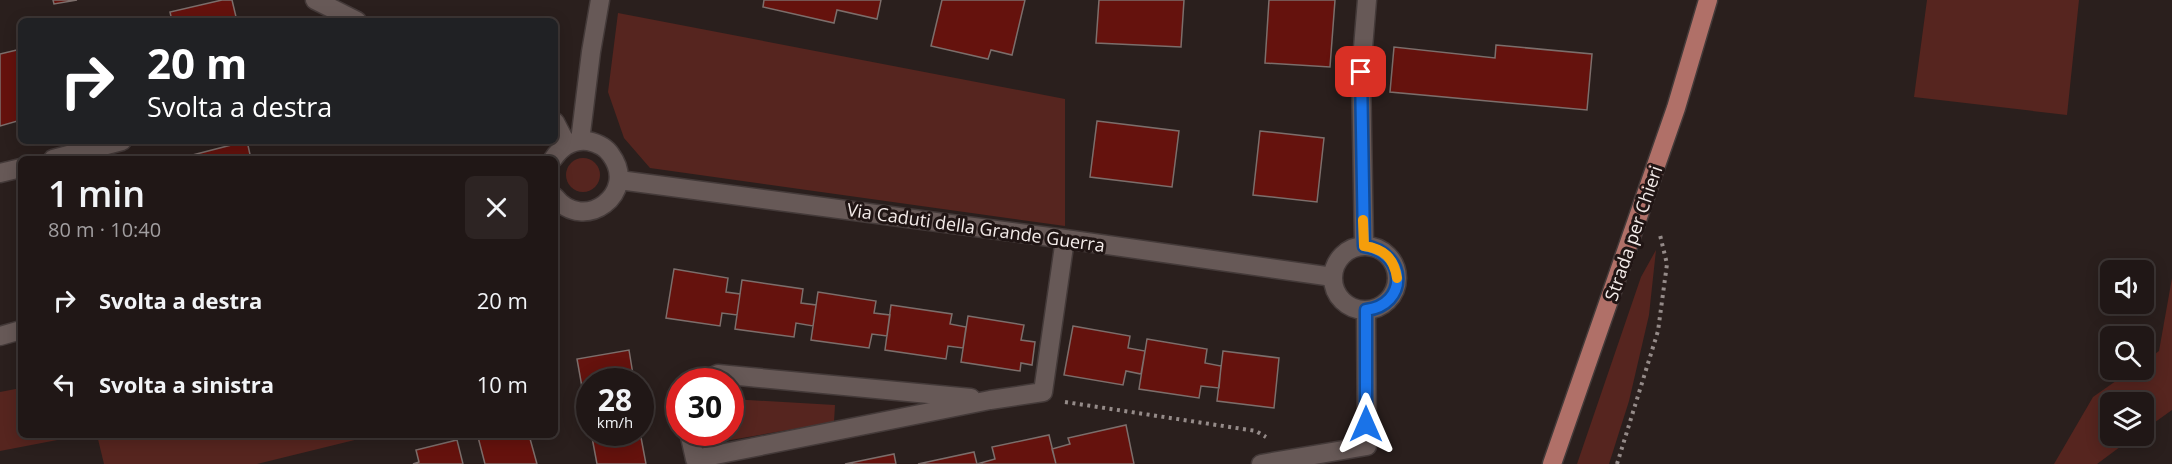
<!DOCTYPE html>
<html lang="it">
<head>
<meta charset="utf-8">
<style>
  :root { --surface:#201716; --page:#2d2423; --text:#f1f3f6; --muted:#a29fa1; --line:#3d3635 }
  body { margin:0; font-family:"Open Sans",sans-serif; background:var(--page); color:var(--text); height:100vh; display:flex; flex-direction:column; font-size:22px; white-space:nowrap }
  * { box-sizing:border-box; margin:0 }
  p { font-size:20px; color:var(--muted) }
  .icon { flex:none; width:33px; height:33px; fill:none; stroke:currentColor; stroke-width:2; stroke-linecap:round; stroke-linejoin:round }
  .map { position:relative; flex:1; overflow:hidden }
  .panel { position:absolute; left:18px; top:156px; width:540px; height:282px; display:flex; flex-direction:column; background:var(--surface); border-radius:9px; box-shadow:0 3px 15px #0003,0 0 0 2px var(--line) }
  .panel>* { flex:none }
  .guide { position:absolute; left:18px; top:18px; width:540px; height:126px; border-radius:9px; box-shadow:0 3px 15px #0003,0 0 0 2px var(--line); background:#202124; color:#fff; overflow:hidden }
  .fabs { position:absolute; left:2100px; top:260px; display:grid; gap:12px }
  .fabs a { display:grid; place-items:center; width:54px; height:54px; border-radius:9px; background:var(--surface); box-shadow:0 3px 15px #0003,0 0 0 2px var(--line); font-size:30px }
  .speed { position:absolute; left:576px; top:368px; display:flex; gap:12px; font-size:30px; font-weight:700; text-align:center }
  .speed>* { display:grid; place-content:center; width:78px; height:78px; border-radius:50%; background:var(--surface); box-shadow:0 3px 15px #0003,0 0 0 2px var(--line); line-height:1 }
  .speed small { font-size:15px; font-weight:400 }
  .speed .limit { border:9px solid #d22; background:#fff; color:#111 }
  .pin { position:absolute; display:grid; place-items:center; width:51px; height:51px; color:#fff; margin:-26px; border-radius:12px; box-shadow:0 3px 9px #0006 }
  .me { position:absolute; width:66px; margin:-33px; rotate:0deg; stroke-linejoin:round; filter:drop-shadow(0 0 4px #0008) }
  .turn { display:flex; align-items:center; gap:21px; height:126px; padding:0 30px; font-size:27px }
  .turn .icon { width:78px; height:78px; stroke-width:2.5 }
  .turn b { display:block; font-size:42px; line-height:51px }
  .round { display:grid; place-items:center; flex:none; width:63px; height:63px; border-radius:9px; background:var(--page) }
  .headline { display:flex; align-items:center; justify-content:space-between; height:102px; padding:0 30px }
  h1 { font-size:36px; font-weight:600; line-height:45px }
  ul { padding:0; list-style:none }
  li { display:flex; align-items:center; gap:18px; height:84px; padding:0 30px }
  li div { flex:1 }
  li b { display:block; font-size:22px }
  li em { font-style:normal }
  .map>svg:first-child { display:block }
  .green { fill:#56251f }
  .building { fill:#65120d; stroke:#7c6e6b; stroke-width:1.5 }
  .lines { fill:none; stroke-linecap:round; stroke-linejoin:round }
  .minor-casing { stroke:#443a39; stroke-width:21 }
  .major-casing { stroke:#443a39; stroke-width:21 }
  .path { stroke:#958b89; stroke-width:4; stroke-dasharray:3 4.5; stroke-linecap:butt }
  .minor { stroke:#675957; stroke-width:18 }
  .major { stroke:#b07068; stroke-width:18 }
  .route-casing { stroke:#114b97; stroke-width:15 }
  .route { stroke:#1a73e8; stroke-width:10 }
  .slow { stroke:#f59e0b; stroke-width:10 }
  .labels { text-anchor:middle; dominant-baseline:central; stroke-width:6; stroke-linejoin:round; paint-order:stroke }
  .street-label { font-size:18px; fill:#f3ebe9; stroke:#201514 }
</style>
</head>
<body>
<div class="map">
<svg width="2172" height="464" viewBox="0 0 2172 464">
  <rect width="100%" height="100%" fill="#2a1f1d"/>
  <!-- green -->
  <path class="green" d="M1927,0h152l-12,115 -153,-18z
    M618,13l447,86v127l-415,-58 -26,-30 -16,-46z
    M566 175a17 17 0 1 1 34 0a17 17 0 1 1-34 0Z
    M1656,250l-7,65 -20,86 -20,63h-32l64,-187z
    M2172,278v132l-28,20v-28h-34v33h26l-39,29h-43l39,-67 40,-28h11v-7l15,-11z
    M21,388v47l57,1 -78,15v-59z
    M731,399l104,6 -1,17 -121,21 -11,-6 -1,-5h29z
    M97,435h278l-118,29h-153z"/>
  <!-- building -->
  <path class="building" d="M53,0h24l-23,4z
    M222,0h10l5,21h-67h2l-2,-9z
    M764,0h117l-4,19 -40,-9 -3,13 -71,-16z
    M942,0h83l-13,55 -21,-5 -3,9 -57,-13z
    M1099,0h85l-3,47 -85,-4z
    M1269,0h66l-5,67 -65,-4z
    M1496,45l96,9 -5,56 -197,-18 4,-45 101,11z
    M21,49v71l-21,6v-72z
    M1097,121l82,10 -7,56 -82,-10z
    M1260,131l64,7 -7,64 -64,-7z
    M247,141l4,18h-74z
    M674,269l54,9 -2,14 14,2 -3,21 -15,-2 -2,13 -54,-8z
    M742,280l61,9 -2,14 15,2 -3,21 -17,-3 -2,14 -59,-8z
    M818,292l58,9 -2,12 16,2 -3,21 -15,-2 -3,14 -58,-8z
    M891,305l61,9 -2,10 16,3 -3,21 -15,-2 -2,13 -61,-9z
    M968,316l56,9 -3,15 14,2 -3,23 -11,-2 -1,8 -59,-9z
    M1073,326l57,10 -2,12 17,3 -4,23 -15,-3 -3,14 -59,-10z
    M1147,339l60,10 -2,14 16,3 -2,22 -18,-2 -2,12 -60,-9z
    M629,350l5,31h-44v33l-3,1 -10,-56z
    M1223,351l56,7 -5,50 -57,-7z
    M1126,425l8,39h-78l-4,-15 18,-5 -2,-6z
    M591,432h49l6,32h-49z
    M486,435h43l8,29h-52l-7,-27z
    M1049,435l7,29h-79l18,-5 -3,-12z
    M457,440l6,24h-50l6,-2 -3,-12z
    M974,452l3,12h-59z
    M894,454l2,10h-51z"/>
  <g class="lines">
    <!-- minor casing -->
    <g class="minor-casing">
      <path id="minor" d="M315,0l42,21
        M555,122l12,23
        M580,141l11,-89 9,-52
        M53,159l69,-18
        M553,159c8,-12 20,-20 35,-18 9,2 18,6 23,14 28,38 -27,79 -56,42
        M0,173l21,-5
        M619,180l446,59 268,38
        M1333 278a32 32 0 1 1 64 0a32 32 0 1 1-64 0Z
        M1364,246l-3,-174 6,-72
        M0,336l21,-6
        M704,381l14,-7 253,24
        M689,432l6,27 295,-59 53,-8 22,-153
        M1261,464l106,-18 -1,-136"/>
    </g>
    <!-- major casing -->
    <g class="major-casing">
      <path id="major" d="M1552,464l124,-356 32,-108"/>
    </g>
    <!-- path -->
    <path class="path" d="M1065,402l191,29 10,6
      M1617,464l41,-133 9,-67 -7,-29"/>
    <!-- minor -->
    <use href="#minor" class="minor"/>
    <!-- major -->
    <use href="#major" class="major"/>
  </g>
  <g class="lines">
    <!-- route casing -->
    <g class="route-casing">
      <path id="route" d="M1361,72l3,174c44,7 44,59 2,64v114"/>
    </g>
    <!-- route -->
    <use href="#route" class="route"/>
    <!-- slow -->
    <path class="slow" d="M1363,220l1,26c20,3 30,12 33,32"/>
  </g>
  <g class="labels">
    <!-- street labels -->
    <g class="street-label">
      <text transform="translate(976 227) rotate(8)">Via Caduti della Grande Guerra</text>
      <text transform="translate(1633 233) rotate(-71)">Strada per Chieri</text>
    </g>
  </g>
</svg>
<div class="fabs">
<a><svg class="icon" aria-label="sound" viewBox="0 0 24 24"><path d="M4 9h4l5-4v14l-5-4H4zM17 9q2 3 0 6"/></svg></a>
<a><svg class="icon" aria-label="search" viewBox="0 0 24 24"><circle cx="10" cy="10" r="6"/><path d="M15 15l6 6"/></svg></a>
<a><svg class="icon" aria-label="layers" viewBox="0 0 24 24"><path d="M12 4l9 5-9 5-9-5zM3 14l9 5 9-5"/></svg></a>
</div>
<div class="speed"><div>28<small>km/h</small></div><div class="limit">30</div></div>
<div class="pin" style="left:1361px;top:72px;background:#d93025"><svg class="icon" aria-label="arrive" viewBox="0 0 24 24"><path d="M6 21V4h12l-3 4 3 4H6"/></svg></div>
<svg class="me" style="left:1366px;top:424px" viewBox="-20 -20 40 40"><path d="M0-17L14 15 0 8-14 15z" fill="#1a73e8" stroke="#fff" stroke-width="4"/></svg>
<div class="guide">
<div class="turn"><svg class="icon" aria-label="right" viewBox="0 0 24 24"><path d="M7 20v-9h11M14 6l5 5-5 5"/></svg><div><b>20 m</b>Svolta a destra</div></div>
</div>
<section class="panel">
<div class="headline"><div><h1>1 min</h1><p>80 m · 10:40</p></div><a class="round"><svg class="icon" aria-label="close" viewBox="0 0 24 24"><path d="M6 6l12 12M18 6L6 18"/></svg></a></div>
<ul>
<li><svg class="icon" aria-label="right" viewBox="0 0 24 24"><path d="M7 20v-9h11M14 6l5 5-5 5"/></svg><div><b>Svolta a destra</b></div><em>20 m</em></li>
<li><svg class="icon" aria-label="left" viewBox="0 0 24 24"><path d="M17 20v-9H6M10 6l-5 5 5 5"/></svg><div><b>Svolta a sinistra</b></div><em>10 m</em></li>
</ul>
</section>
</div>
</body>
</html>
